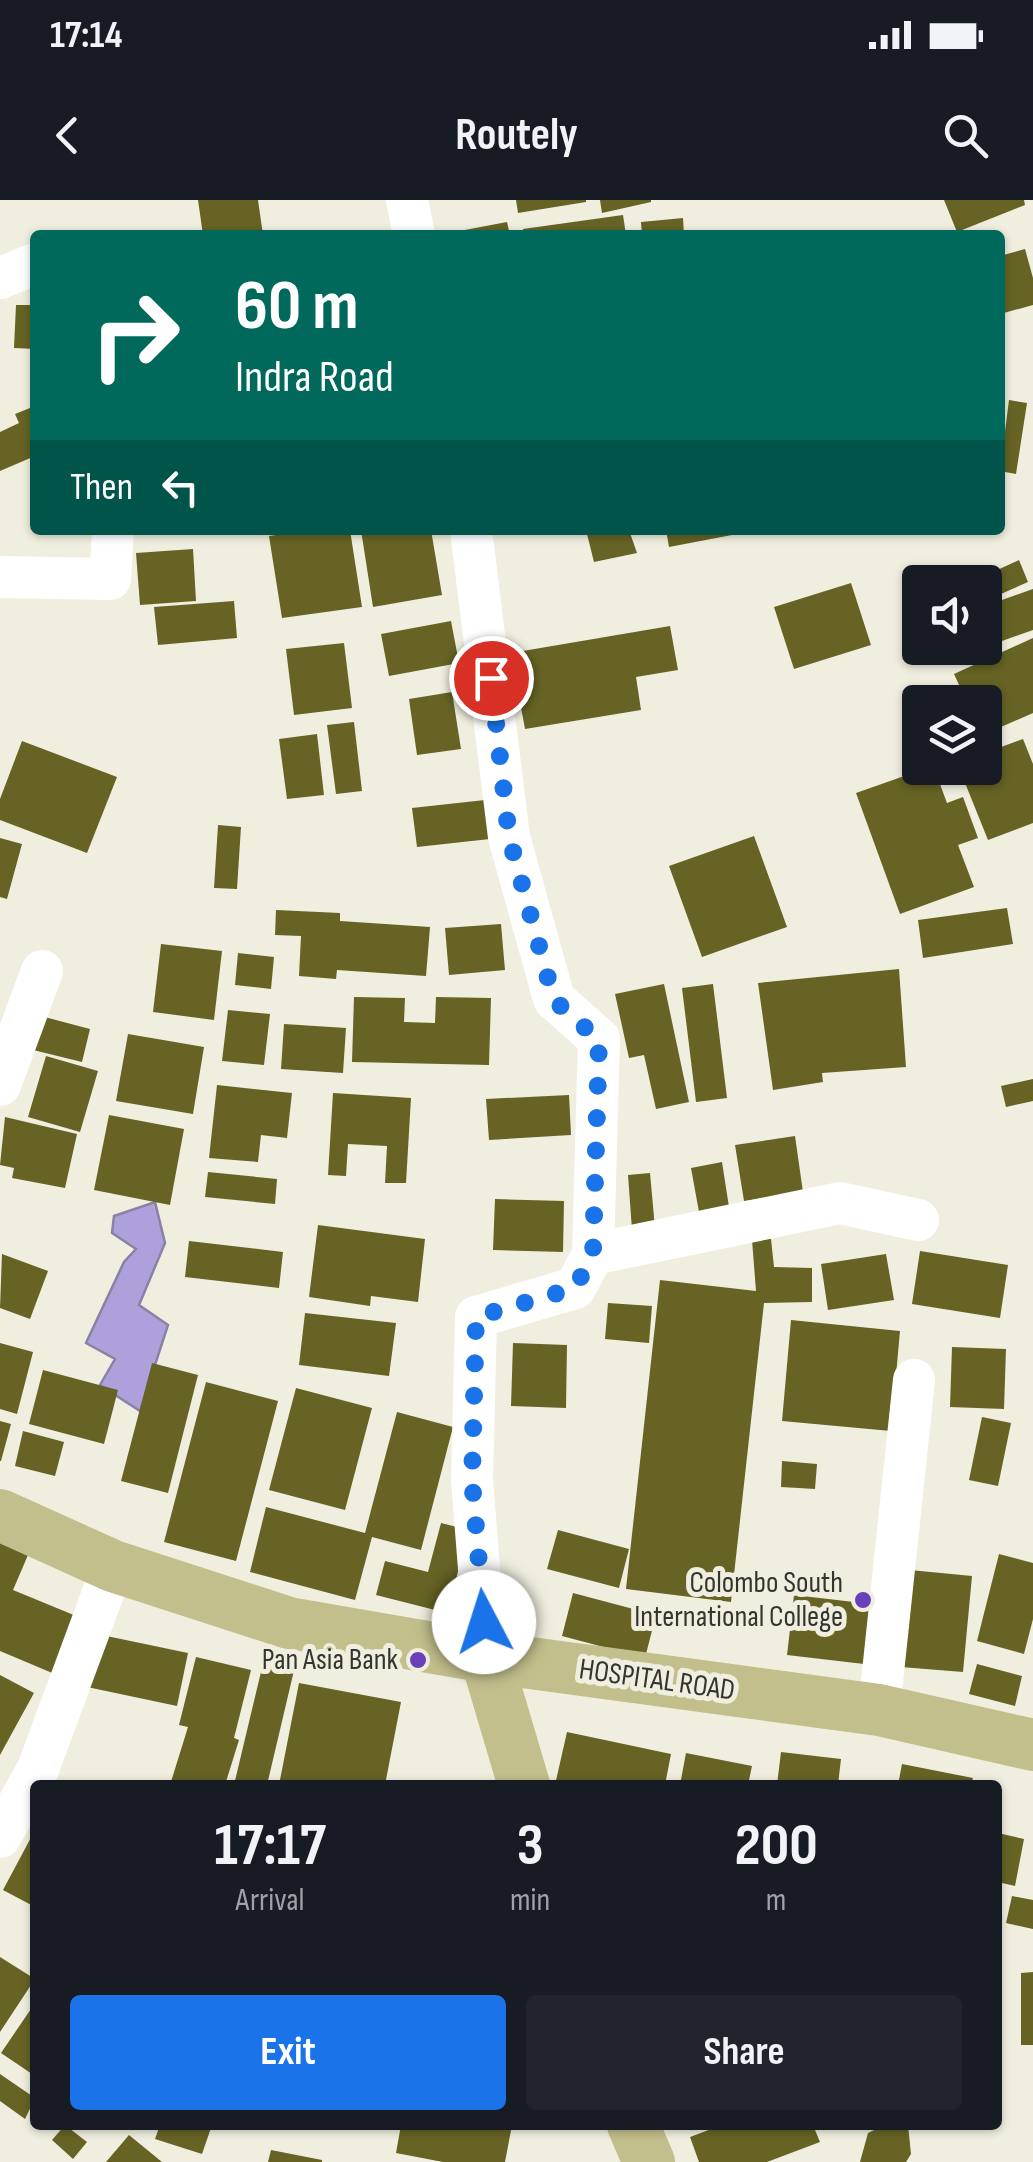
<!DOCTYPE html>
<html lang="en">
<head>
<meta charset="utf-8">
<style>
  :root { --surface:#171b24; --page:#20242c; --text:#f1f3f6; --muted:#9ea1a6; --accent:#1a73e8 }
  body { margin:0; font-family:"Sofia Sans Condensed",sans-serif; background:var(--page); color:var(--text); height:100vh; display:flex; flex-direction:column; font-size:38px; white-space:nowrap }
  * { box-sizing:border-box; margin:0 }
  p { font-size:32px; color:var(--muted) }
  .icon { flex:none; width:55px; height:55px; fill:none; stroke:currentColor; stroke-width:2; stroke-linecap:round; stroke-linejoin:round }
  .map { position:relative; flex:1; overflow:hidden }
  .sheet { position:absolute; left:30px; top:1580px; width:972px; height:350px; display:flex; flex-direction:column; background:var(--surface); border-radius:10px; box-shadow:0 2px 8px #0004 }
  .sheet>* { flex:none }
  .banner { position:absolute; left:30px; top:30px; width:975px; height:305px; border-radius:10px; box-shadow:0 2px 8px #0004; background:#00695c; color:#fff; overflow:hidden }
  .tools { position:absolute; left:902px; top:365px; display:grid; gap:20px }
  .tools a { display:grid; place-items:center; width:100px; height:100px; border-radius:10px; background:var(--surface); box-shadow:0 2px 8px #0004; font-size:50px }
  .pin { position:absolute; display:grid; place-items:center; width:85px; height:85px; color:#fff; margin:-42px; border:5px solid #fff; border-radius:50%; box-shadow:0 2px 10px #0007 }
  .me { position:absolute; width:110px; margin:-55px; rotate:355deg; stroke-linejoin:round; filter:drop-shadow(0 0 8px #0008) }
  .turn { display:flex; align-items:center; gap:35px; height:210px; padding:0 40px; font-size:45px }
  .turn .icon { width:130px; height:130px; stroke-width:2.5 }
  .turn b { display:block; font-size:70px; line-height:85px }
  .then { display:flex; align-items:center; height:95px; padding:0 40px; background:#0003; gap:20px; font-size:38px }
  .eta { display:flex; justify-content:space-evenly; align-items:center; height:170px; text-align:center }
  .eta b { font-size:60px; font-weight:700; line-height:70px }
  .primary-button { display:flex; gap:20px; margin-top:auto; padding:20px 40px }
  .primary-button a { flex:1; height:115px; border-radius:10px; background:var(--accent); color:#fff; font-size:40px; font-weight:700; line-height:115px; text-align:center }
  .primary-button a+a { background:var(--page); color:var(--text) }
  .status { display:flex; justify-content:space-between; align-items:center; height:70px; padding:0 50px; background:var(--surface); direction:ltr }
  .status svg { height:28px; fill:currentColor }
  header { display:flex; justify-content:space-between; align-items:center; height:130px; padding:0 40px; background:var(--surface); font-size:45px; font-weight:700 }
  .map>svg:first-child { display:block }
  .water { fill:#aea1db; stroke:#8a81a7; stroke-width:2.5 }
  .building { fill:#666325 }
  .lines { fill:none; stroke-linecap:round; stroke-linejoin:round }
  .minor { stroke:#fff; stroke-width:42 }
  .major { stroke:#c2bf8c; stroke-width:52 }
  .route { stroke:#1a73e8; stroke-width:18; stroke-dasharray:0 32.4 }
  .poi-dot { fill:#6940b8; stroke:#f0efdf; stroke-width:4 }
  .labels { text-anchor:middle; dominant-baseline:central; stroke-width:10; stroke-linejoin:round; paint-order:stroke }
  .poi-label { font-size:30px; fill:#35352f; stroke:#f0efdf; text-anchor:end }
  .street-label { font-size:30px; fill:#35352f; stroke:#f0efdf }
</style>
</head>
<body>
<div class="status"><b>17:14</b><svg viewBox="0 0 49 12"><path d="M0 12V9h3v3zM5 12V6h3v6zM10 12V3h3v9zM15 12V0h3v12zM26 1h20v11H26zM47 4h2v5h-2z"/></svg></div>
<header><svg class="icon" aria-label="back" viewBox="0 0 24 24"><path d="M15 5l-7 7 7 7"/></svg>Routely<svg class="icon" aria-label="search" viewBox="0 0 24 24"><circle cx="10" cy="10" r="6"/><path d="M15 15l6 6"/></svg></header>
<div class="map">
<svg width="1033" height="1962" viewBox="0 0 1033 1962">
  <rect width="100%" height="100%" fill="#f0efdf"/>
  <!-- water -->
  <path class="water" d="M155,1002l10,41 -26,62 29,20 -28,86 -40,-26 15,-26 -29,-16 38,-81 12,-13 -24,-16 2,-17z"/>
  <!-- building -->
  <path class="building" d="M198,0h60l5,35h-60z
    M516,0h70v2l-68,11z
    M600,0h51v2l-49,11z
    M944,0h80l1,5 -68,27z
    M623,15l3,20h-102l-1,-6z
    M683,18l1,17h-42l-1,-13z
    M507,22l3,13h-61v-2z
    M1025,49l8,29v27l-33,9v-58z
    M16,105h19v44l-21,-1z
    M1009,200l18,3 -11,71 -16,-3z
    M35,206v50l-35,15v-39l19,-9 -4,-9z
    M312,330h38l12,77 -80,11 -13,-82z
    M361,330h70l11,65 -69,12z
    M602,330h27l8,23 -43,9 -7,-28z
    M666,330h65l1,5 -63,12z
    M193,349l3,52 -56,4 -4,-52z
    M1019,360l9,22 -43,19v-19h-14z
    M851,383l20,62 -77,24 -20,-62z
    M1033,389v41l-48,17v-41z
    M234,401l3,37 -79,7 -4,-38z
    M451,421l8,42 -70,13 -8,-42z
    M670,426l8,44 -42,7 5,33 -116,19 -14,-76z
    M1033,438v75l-48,21v-32h-18l-13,-28z
    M344,443l8,65 -58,7 -8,-66z
    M452,492l9,57 -44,6 -8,-56z
    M354,522l8,69 -26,3 -9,-69z
    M317,534l7,61 -37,4 -8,-60z
    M1023,539l10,25v59l-45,17 -29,-72h26v-15z
    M22,541l95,36 -30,76 -87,-33v-21z
    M927,568h7l13,35 16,-6 15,41 -20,7 16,42 -74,27 -44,-121z
    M494,599l5,39 -82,9 -5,-39z
    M218,625l23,2 -4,62 -23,-1z
    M754,636l33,91 -85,30 -33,-91z
    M0,638l22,6 -15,55 -7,-2z
    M1007,708l6,36 -90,14 -5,-38z
    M276,710l64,3v8l90,6 -4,49 -89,-6 -1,9 -37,-3 2,-40 -26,-1z
    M501,724l4,46 -56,5 -4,-47z
    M161,744l61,7 -8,69 -61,-8z
    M238,753l36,4 -3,32 -36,-4z
    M899,769l7,98 -84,6 1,9 -50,8 -15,-107z
    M664,784l25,118 -33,7 -12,-54 -15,3 -14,-64z
    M713,784l14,114 -31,4 -14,-114z
    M354,797l51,1 -1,24 31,1 1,-26 55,1 -2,67 -137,-3z
    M228,810l42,4 -6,51 -42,-4z
    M37,815l53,14 -8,33 -53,-13z
    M284,824l62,4 -3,45 -62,-4z
    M128,834l76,13 -11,67 -77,-13z
    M46,856l52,15 -18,61 -52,-15z
    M1033,879v22l-27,6 -5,-21z
    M217,885l75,8 -5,45 -26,-3 -3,27 -49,-4z
    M333,893l78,5 -5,85h-21l2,-37 -39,-2 -2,32 -18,-1z
    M569,895l2,40 -82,5 -3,-41z
    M109,915l75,14 -14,76 -76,-15z
    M5,917l72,17 -12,54 -53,-10 2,-10 -14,-3z
    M795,936l8,56 -59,9 -9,-56z
    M722,962l7,45 -30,5 -8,-44z
    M208,972l69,7 -2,25 -70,-7z
    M650,973l5,55 -23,2 -4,-55z
    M495,999l69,2 -1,51 -70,-2z
    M318,1025l107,14 -7,63 -47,-6 -1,10 -61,-9z
    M771,1039l3,28 38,1v34l-48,1 -33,299 -105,-13 34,-309 96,11 -4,-51z
    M189,1041l94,11 -4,36 -94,-11z
    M920,1051l88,14 -8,53 -88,-14z
    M2,1054l46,17 -18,48 -30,-11z
    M886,1054l8,46 -66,10 -7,-46z
    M608,1103l44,3 -3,37 -44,-4z
    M305,1113l91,10 -7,53 -90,-11z
    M791,1120l109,11 -9,100 -109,-10z
    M0,1143l33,9 -16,62 -17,-5z
    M513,1143l54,2 -1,63 -55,-2z
    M952,1147l54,2 -2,60 -54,-2z
    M152,1163l46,12 -30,118 -47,-12z
    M43,1170l75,20 -14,54 -75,-20z
    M206,1182l72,19 -42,160 -72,-19z
    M296,1188l76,20 -27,102 -76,-20z
    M397,1212l56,15 -32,123 -49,-13 -17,63 -105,-28 16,-65 99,26z
    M982,1217l29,6 -13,63 -29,-6z
    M0,1221l11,3 -10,37h-1z
    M23,1231l41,11 -9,34 -40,-10z
    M782,1261l35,3 -2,25 -34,-2z
    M441,1323l28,7 -22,83 -71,-18 9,-34 43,11z
    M558,1330l71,19 -10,39 -72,-19z
    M0,1334l31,14 -18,42 68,28 -24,57 -57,-24z
    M999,1354l34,9v56l-9,35 -47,-13z
    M910,1370l62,6 -9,96 -62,-5z
    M573,1393l83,22 -11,43 -83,-22z
    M794,1395l77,9 -7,60 -77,-9z
    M97,1434l91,19 -11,53 -90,-19z
    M265,1455l31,7 -29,123h-33z
    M196,1457l55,13 -17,68 5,2 -14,45h-55l18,-58 -9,-2z
    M977,1464l45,12 -7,30 -46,-12z
    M0,1475l34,18 -34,62z
    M299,1483l102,19 -16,83h-106z
    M567,1532l104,22 -6,31h-110z
    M781,1552l60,7 -3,26h-61z
    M686,1553l66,13 -4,19h-68z
    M902,1564l71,14 -2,7h-73z
    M35,1630v77l-32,-17z
    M998,1633l26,6 -9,47 -17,-4z
    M1012,1696l21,4v29l-27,-6z
    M0,1757l35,22 -35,53z
    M1033,1772v73h-12v-72z
    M35,1803v73l-34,-23z
    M0,1874l35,24 -10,21 -25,-18z
    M65,1925l22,17 -14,17 -21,-19z
    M160,1925h52l-10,29 -47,-15z
    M401,1925h111l-7,37h-62l-47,-9z
    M722,1925h91l7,17 -53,20h-68l-9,-25z
    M884,1925h24l3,29 -5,8h-46l8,-29z
    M129,1935l33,27h-56z
    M271,1950l51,10v2h-54z"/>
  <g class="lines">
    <!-- minor -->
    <path class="minor" d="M407,0l7,35
      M0,78l35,-14
      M471,330l38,307 45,162 45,40 -6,215 -18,34 -99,29 -4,163 14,177
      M0,377l110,2 3,-49
      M0,885l42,-114
      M593,1054l247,-51 78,17
      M879,1510l35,-330
      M0,1637l38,-68 75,-203"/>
    <!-- major -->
    <path class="major" d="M0,1315l113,51 176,57 197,34 393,53 154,35
      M486,1457l38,128
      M633,1925l16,37"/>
  </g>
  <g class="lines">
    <!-- route -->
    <path class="route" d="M484,1422l-12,-142 4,-163 99,-29 18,-34 6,-214 -45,-40 -45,-163 -18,-159"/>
  </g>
  <!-- markers -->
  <g class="poi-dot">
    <circle cx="863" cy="1400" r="10"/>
    <circle cx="418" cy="1460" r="10"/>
  </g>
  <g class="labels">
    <!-- poi labels -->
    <g class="poi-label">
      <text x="843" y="1383">Colombo South<tspan x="843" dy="34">International College</tspan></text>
      <text x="398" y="1460">Pan Asia Bank</text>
    </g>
    <!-- street labels -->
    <g class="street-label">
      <text transform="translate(657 1480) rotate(8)">HOSPITAL ROAD</text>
    </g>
  </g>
</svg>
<div class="tools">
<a><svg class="icon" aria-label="sound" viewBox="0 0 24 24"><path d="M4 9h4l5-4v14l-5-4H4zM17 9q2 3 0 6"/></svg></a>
<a><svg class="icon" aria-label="layers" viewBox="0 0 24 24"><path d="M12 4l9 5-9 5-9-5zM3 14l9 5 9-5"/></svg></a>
</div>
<div class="pin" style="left:491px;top:478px;background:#d93025"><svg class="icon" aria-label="arrive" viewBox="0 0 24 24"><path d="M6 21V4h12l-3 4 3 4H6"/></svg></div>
<svg class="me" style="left:484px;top:1422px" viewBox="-20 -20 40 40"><circle r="19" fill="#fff"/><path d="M0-13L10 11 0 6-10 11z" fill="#1a73e8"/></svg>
<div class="banner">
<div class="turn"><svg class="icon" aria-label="right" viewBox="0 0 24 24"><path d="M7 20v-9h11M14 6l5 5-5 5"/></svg><div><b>60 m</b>Indra Road</div></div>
<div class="then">Then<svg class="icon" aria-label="left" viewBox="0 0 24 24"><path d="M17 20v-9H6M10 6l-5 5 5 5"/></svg></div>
</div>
<section class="sheet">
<div class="eta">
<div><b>17:17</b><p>Arrival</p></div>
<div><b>3</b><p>min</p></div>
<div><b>200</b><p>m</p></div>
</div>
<div class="primary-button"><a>Exit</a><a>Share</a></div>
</section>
</div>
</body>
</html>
